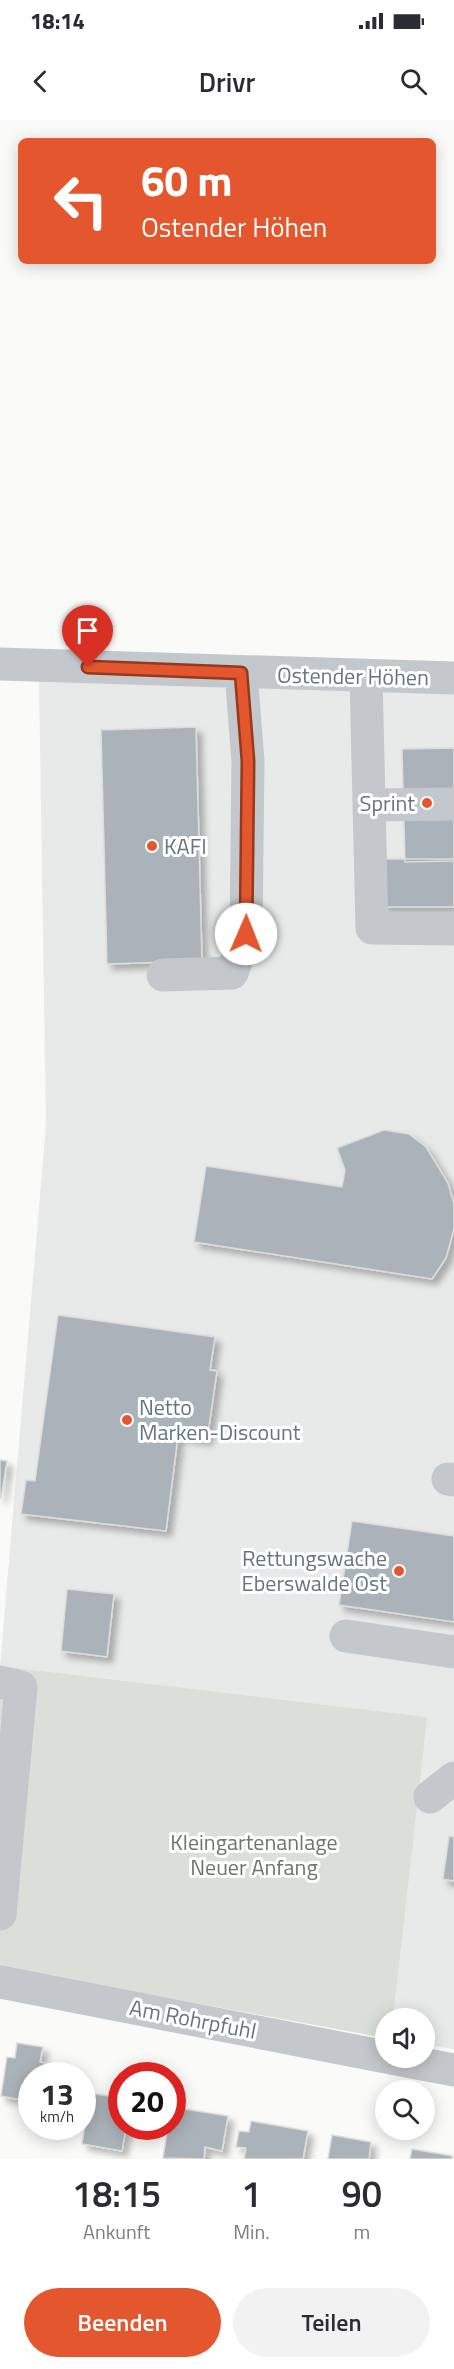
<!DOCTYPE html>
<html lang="de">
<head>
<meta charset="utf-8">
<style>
  :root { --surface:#fff; --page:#f2f2f3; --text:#2b2b33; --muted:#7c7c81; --accent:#e4572e }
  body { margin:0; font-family:"Titillium Web",sans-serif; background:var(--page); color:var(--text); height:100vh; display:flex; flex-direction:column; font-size:22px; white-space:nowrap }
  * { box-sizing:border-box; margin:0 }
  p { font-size:20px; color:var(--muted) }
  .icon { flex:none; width:33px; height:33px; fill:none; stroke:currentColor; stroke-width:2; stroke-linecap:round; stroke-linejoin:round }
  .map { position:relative; height:2039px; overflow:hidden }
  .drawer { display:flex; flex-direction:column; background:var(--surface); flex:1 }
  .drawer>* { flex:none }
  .guide { position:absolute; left:18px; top:18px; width:418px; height:126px; border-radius:9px; box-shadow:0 3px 15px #0003; background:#e4572e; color:#fff; overflow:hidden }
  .buttons { position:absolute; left:375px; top:1888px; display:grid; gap:12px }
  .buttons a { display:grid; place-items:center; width:60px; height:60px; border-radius:50%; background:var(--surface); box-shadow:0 3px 15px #0003; font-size:30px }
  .speed { position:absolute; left:18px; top:1942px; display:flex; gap:12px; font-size:30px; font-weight:700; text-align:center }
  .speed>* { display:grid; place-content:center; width:78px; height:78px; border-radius:50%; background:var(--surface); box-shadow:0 3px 15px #0003; line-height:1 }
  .speed small { font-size:15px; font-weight:400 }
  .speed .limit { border:9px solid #d22; background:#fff; color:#111 }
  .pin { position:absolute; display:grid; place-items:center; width:51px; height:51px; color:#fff; margin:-62px -26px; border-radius:50% 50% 50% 0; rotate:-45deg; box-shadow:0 0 6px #0007 }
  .pin .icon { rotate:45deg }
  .me { position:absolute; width:66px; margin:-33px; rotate:1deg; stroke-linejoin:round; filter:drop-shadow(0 0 4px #0008) }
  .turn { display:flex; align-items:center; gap:21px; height:126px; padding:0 24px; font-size:27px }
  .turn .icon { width:78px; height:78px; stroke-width:2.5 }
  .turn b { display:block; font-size:42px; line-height:51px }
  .eta { display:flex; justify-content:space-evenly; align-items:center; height:102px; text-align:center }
  .eta b { font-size:36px; font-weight:600; line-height:42px }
  .action { display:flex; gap:12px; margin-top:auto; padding:12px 24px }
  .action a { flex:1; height:69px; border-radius:36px; background:var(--accent); color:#fff; font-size:24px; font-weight:600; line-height:69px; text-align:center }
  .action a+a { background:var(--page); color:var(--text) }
  .status { display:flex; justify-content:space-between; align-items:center; height:42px; padding:0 30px; background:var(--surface); direction:ltr }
  .status svg { height:16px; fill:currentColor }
  header { display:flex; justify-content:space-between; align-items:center; height:78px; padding:0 24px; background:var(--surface); font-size:27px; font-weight:600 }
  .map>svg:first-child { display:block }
  .built { fill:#e8e9e9 }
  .green { fill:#dadfd7 }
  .building { fill:#aab3b9; stroke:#dcdcda; stroke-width:1.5; filter:url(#shadow) }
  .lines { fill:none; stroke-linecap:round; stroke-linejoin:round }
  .minor { stroke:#c3c8cc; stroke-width:33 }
  .route-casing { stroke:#94391e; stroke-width:15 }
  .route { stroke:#e4572e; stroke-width:10 }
  .poi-dot { fill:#e4572e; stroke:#fff; stroke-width:2 }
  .labels { text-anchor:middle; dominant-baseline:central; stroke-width:6; stroke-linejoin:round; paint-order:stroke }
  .street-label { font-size:22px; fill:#657683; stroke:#fff }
  .poi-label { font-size:22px; fill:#657683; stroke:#fff; text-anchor:end }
  .park-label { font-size:22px; fill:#687a64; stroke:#fff }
</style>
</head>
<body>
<div class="status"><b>18:14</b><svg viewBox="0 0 49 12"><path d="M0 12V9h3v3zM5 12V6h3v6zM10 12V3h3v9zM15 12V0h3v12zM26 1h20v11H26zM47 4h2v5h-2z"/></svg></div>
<header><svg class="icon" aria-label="back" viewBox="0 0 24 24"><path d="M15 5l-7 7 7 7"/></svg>Drivr<svg class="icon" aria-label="search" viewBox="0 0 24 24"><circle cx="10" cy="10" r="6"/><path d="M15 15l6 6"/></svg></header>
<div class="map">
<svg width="454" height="2039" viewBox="0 0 454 2039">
  <defs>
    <filter id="shadow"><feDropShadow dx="5.5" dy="5.5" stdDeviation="3" flood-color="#0004"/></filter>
  </defs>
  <rect width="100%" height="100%" fill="#fafaf8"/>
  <!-- built -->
  <path class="built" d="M39,560l415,8v1361l-29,-4 -1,-26h-31l33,-302 -426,-51 46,-541z"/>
  <!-- green -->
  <path class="green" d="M0,1546l427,51 -34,302h-7l-1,19 -385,-71z"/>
  <!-- building -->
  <path class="building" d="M196,607l6,234 -95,3 -6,-234z
    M454,628v113l-49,1 -3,-113z
    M380,739h74v48h-73z
    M384,1010l25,4 17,13 22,36 6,21v25l-8,29 -14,21 -238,-37 12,-76 136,21 3,-17 -8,-22z
    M58,1195l157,22 -5,33 7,1 -10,69 -29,-4 -12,95 -145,-17 5,-34 9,1z
    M0,1340l7,1 -6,37 -1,-1z
    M352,1401l102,15v86l-115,-17z
    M67,1469l47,5 -7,63 -46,-6z
    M449,1716l5,1v44l-11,-2z
    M17,1923l26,4 -3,15 18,4 -1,10h-25v26l-31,-6 6,-39 8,1z
    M82,1972l40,6v29h4l-4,24 -40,-7 4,-24 -4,-1z
    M172,1987l56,9 -6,35 -17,-4 -1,12 -41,-1 5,-31h4z
    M251,2001l57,10 -5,28h-59l2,-11 -10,-1 3,-16 10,1z
    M332,2015l39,7 -2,17h-41z
    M412,2029l40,7v3h-42z"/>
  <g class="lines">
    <!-- minor -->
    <path class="minor" d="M0,544l454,14
      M366,557l6,251 82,1
      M370,685l84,-1
      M163,855l69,-2 14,-39 2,-173 -7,-88
      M448,1359l6,1
      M346,1516l108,16
      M0,1562l21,5 -21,227
      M430,1677l24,-19
      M0,1862l386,75
      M391,1938l63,12"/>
  </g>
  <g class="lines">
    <!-- route casing -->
    <g class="route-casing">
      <path id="route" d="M88,547l153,6 7,88 -2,173"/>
    </g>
    <!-- route -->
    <use href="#route" class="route"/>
  </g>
  <!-- markers -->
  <g class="poi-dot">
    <circle cx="427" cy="683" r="6"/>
    <circle cx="152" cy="726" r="6"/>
    <circle cx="127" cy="1300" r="6"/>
    <circle cx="399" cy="1451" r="6"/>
  </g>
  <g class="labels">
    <!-- street labels -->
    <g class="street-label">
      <text transform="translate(353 556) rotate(1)">Ostender Höhen</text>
      <text transform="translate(193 1899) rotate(11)">Am Rohrpfuhl</text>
    </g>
    <!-- poi labels -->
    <g class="poi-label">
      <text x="415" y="683">Sprint</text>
      <text x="164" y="726" text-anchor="start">KAFI</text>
      <text x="139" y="1287" text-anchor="start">Netto<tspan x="139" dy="25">Marken-Discount</tspan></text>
      <text x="387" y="1438">Rettungswache<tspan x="387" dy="25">Eberswalde Ost</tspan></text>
    </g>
    <!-- park labels -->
    <g class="park-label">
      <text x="254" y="1722">Kleingartenanlage<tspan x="254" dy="25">Neuer Anfang</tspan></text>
    </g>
  </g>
</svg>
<div class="buttons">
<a><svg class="icon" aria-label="sound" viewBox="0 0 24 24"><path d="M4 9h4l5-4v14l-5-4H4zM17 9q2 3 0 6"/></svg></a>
<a><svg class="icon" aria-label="search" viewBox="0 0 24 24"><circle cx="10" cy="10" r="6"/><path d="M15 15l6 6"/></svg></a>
</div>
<div class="speed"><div>13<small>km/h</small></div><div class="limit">20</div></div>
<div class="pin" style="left:88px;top:547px;background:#d93025"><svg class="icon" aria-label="arrive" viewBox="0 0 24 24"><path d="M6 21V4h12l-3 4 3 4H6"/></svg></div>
<svg class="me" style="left:246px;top:814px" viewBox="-20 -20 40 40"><circle r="19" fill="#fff"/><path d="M0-13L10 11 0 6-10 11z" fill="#e4572e"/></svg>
<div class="guide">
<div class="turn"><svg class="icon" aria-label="left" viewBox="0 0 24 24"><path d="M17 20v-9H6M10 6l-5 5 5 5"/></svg><div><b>60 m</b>Ostender Höhen</div></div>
</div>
</div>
<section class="drawer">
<div class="eta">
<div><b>18:15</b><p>Ankunft</p></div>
<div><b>1</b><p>Min.</p></div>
<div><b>90</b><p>m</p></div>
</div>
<div class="action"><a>Beenden</a><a>Teilen</a></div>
</section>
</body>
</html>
